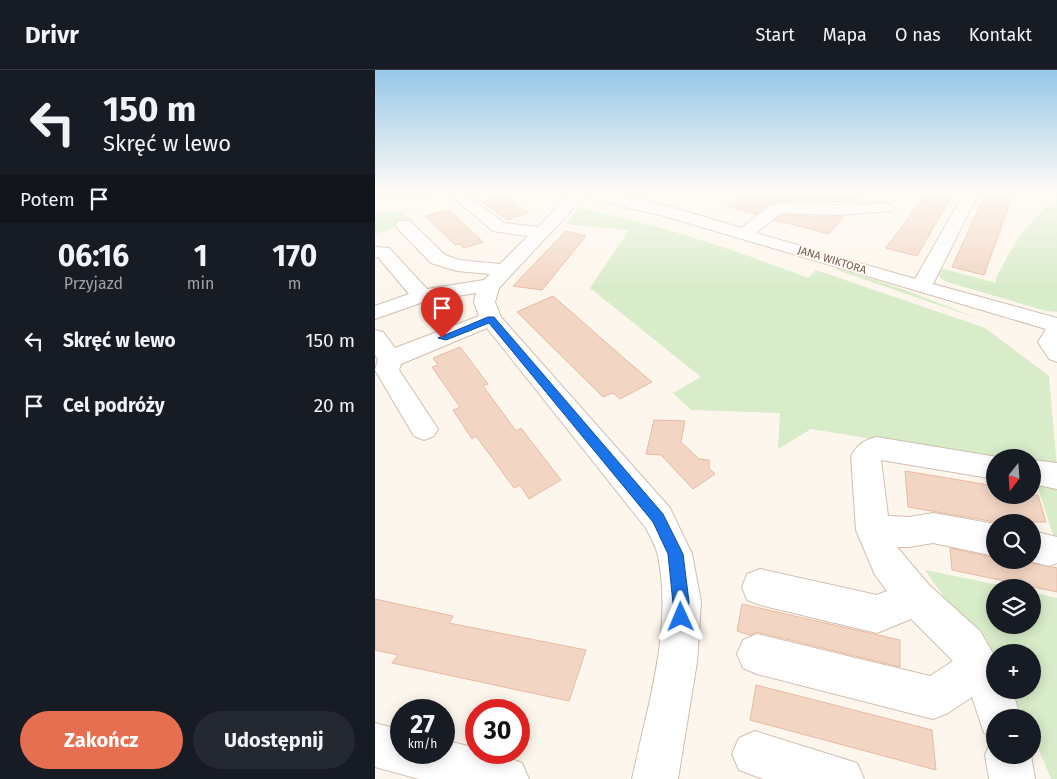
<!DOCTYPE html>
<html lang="pl">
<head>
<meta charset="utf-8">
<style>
  :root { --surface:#171b24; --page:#242831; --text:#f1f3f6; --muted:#9ea1a6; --line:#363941; --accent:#e76f51 }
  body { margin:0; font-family:"Fira Sans",sans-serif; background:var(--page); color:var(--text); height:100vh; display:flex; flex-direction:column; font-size:19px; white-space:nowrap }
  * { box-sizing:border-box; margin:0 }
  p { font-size:16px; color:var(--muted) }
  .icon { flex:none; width:28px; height:28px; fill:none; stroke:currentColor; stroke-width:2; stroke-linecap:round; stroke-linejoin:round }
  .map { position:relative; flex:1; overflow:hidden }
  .sheet { display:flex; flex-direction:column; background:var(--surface); width:375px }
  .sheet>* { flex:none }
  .guide { background:#171b24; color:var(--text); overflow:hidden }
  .needle { width:32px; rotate:197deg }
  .tools { position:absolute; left:611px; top:379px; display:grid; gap:10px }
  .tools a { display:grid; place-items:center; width:55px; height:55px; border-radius:50%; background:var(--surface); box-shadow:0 2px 12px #0003; font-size:25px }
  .speed { position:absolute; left:15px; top:629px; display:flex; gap:10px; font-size:25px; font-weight:700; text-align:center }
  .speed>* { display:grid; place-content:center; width:65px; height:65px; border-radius:50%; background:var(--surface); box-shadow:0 2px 12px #0003; line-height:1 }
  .speed small { font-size:12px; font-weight:400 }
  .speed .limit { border:8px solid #d22; background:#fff; color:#111 }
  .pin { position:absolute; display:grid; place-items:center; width:42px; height:42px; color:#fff; margin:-51px -21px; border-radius:50% 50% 50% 0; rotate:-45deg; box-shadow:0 0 5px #0007 }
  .pin .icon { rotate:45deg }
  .me { position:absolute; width:55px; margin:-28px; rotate:359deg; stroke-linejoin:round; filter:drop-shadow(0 0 4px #0008) }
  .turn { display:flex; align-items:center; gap:18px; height:105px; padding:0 20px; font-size:22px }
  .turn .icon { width:65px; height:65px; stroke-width:2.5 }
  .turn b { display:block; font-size:35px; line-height:42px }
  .then { display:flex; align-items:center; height:48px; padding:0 20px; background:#0003; gap:10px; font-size:19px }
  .eta { display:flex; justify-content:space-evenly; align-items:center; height:85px; text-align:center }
  .eta b { font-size:30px; font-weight:700; line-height:35px }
  .primary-button { display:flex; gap:10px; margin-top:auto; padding:10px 20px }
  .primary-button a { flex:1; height:58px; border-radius:30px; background:var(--accent); color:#fff; font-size:20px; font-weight:700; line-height:58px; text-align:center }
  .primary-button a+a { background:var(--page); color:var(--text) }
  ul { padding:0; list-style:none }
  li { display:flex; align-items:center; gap:15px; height:65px; padding:0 20px }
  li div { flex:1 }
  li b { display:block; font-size:19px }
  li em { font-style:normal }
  header { display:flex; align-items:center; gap:30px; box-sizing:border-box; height:70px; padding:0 25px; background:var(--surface); border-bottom:1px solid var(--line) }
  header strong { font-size:24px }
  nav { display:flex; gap:28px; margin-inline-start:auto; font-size:18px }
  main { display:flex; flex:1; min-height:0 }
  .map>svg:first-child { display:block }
  .green { fill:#d8ecc9 }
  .building { fill:#f3d5c3; stroke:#e6bba3 }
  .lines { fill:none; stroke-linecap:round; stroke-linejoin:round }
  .minor-casing { stroke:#d1beb0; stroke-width:2 }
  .minor { fill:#fff; fill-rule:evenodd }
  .route { fill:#1a73e8; stroke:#114b97 }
  .labels { text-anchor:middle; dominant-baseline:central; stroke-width:4; stroke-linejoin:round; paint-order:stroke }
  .far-street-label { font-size:11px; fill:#7a5c4d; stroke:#fffaf3 }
</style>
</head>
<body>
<header>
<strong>Drivr</strong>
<nav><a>Start</a><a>Mapa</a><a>O nas</a><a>Kontakt</a></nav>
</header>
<main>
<section class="sheet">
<div class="guide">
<div class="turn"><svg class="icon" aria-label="left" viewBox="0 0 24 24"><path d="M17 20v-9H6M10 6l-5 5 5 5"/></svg><div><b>150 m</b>Skręć w lewo</div></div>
<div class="then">Potem<svg class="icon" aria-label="arrive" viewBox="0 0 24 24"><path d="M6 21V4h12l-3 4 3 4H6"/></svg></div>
</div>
<div class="eta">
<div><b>06:16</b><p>Przyjazd</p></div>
<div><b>1</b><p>min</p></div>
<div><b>170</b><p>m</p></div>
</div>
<ul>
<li><svg class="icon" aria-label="left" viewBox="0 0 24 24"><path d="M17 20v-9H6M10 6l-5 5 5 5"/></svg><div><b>Skręć w lewo</b></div><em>150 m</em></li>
<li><svg class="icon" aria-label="arrive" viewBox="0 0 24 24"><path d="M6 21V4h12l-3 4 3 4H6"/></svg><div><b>Cel podróży</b></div><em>20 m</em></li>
</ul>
<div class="primary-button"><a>Zakończ</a><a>Udostępnij</a></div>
</section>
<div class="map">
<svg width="682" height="709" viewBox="0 0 682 709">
  <rect width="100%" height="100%" fill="#fdf6ec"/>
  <!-- green -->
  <path class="green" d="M682,130v112l-11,-1 -102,-30 -5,-5 1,-8 56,15v-5c18,-34 28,-55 61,-78z
    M204,138c78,16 154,41 229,70l8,-8 169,58 64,48 8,91 -24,-1v-8h-38v1l-184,-30 -33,20 2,-36 -89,-3 -18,-17 28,-16 -111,-89 39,-58 -63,-6z
    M27,141l11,11 -38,12v-22z
    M464,198l66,22 74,29 -145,-50z
    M661,412l21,3v62z
    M550,500l84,17 -14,1v37h38v-33l24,6v181h-6l-18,-44v-17l-8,-1 -16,-27h24v-38h-38v18z"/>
  <!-- building -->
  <path class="building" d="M396,120h18l25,5 4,-4 15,3 2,-2 5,1 3,-3 20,4 -7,8 -75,-1 -12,3 -13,10 -29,-8 15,-12 18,5z
    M554,120h26l-38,66 -31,-8z
    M610,125l26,5 -27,75 -32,-8z
    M129,126l4,1 20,16 -21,7 -25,-18z
    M74,140l34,32 -19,6 -5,-4 -4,1 -30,-29z
    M407,145l54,2 8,-1 -15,18 -54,-14z
    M191,161l20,5 -44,54 -29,-4z
    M178,226l73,64 26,22 -32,17 -7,-6 -10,4 -86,-85z
    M85,277l28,37 -5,2 33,45 5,-3 40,52 -32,19 -9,-14 -6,3 -38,-52 -4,3 -19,-29 7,-3 -28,-40 6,-2 -5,-7z
    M279,350l31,1 -4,21 18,17 10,1v8l6,6 -22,15 -32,-34 -15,-1z
    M530,401l90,15v9h43l8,27h-50l-88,-15z
    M575,478l45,10v2h22l40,8v24l-105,-22z
    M0,529l78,17 -4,7 137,27 -17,51 -177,-38 6,-8 -23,-5z
    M367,534l158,36v27l-143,-35 -7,3 -13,-4z
    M381,615l176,45 4,40 -186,-50z"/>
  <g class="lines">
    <!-- minor casing -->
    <g class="minor-casing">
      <path id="minor" d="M0,120h60c-7,10 -48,6 -60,4z
        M69,120h16l44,33 34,4 32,-33 -6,-4c59,0 120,21 177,38l29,-22 11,-3 55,2 50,-2 8,5 -2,3 -56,4 -55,-2 -25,20 159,46 51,-89h14l-47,94 124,34v44l-8,-3 -11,-17 8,-13 -378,-112 -84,-20 -85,91 -4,14 6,15 169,191 22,46 9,48 -4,60 -19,117h-46c15,-72 41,-149 26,-223 -2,-10 -8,-19 -12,-28l-159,-200 -86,36 -2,6 39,59 -4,7 -10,4 -10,-4 -39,-66 3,-11 -3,-4v-25l8,2 12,16 84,-32 -5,-14 2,-9 -50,8 -51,18v-13l34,-12 -31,-37h-3v-10l14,1 38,41 57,-9 6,-6 -33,-3 -26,-8 -33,-34 -2,-4 2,-4h12l35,34 14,5 41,4 28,-28 -35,-5z
        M501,367l127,21h-8v21l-114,-19 7,56 21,1 24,-4 62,11v32l-62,-13 -24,4h-12l32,38 51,46 15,26v33h17l9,28h-26v37h36l4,24h-46l-4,-24 7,-16 3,-1 -11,-5 -12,-36 -24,16 -15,6 -176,-45 -14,-6 -6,-14 6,-14 14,-6 173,42 23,-15 -42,-42 -34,14 -117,-28 -13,-5 -5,-13 5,-13 13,-5 117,26 10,-4 -12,-16 -19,-45 -5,-74c6,-11 13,-16 25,-19z
        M658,390l24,3v26l-24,-5z
        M658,461l24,6v26l-8,3 -24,-6h8z
        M0,653l26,7v22h43v-12l32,8v4h18l28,11 7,16h-110l-44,-12z
        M380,661l102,32 7,16h-101l-24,-9 -7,-16 7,-16z"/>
    </g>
    <!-- minor -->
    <use href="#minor" class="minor"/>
  </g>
  <!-- sky -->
  <linearGradient id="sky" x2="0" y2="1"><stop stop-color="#97c7e8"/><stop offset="0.55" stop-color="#fefbf6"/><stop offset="1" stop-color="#fefbf6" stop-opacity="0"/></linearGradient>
  <rect width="682" height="219" fill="url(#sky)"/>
  <!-- route -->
  <path class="route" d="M113,247h6l169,197 20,40 6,48 -3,21 -5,2 -6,-2 -7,-69 -15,-32 -164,-199 -43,17 -8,-2z"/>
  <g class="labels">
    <!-- far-street labels -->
    <g class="far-street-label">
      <text transform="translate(457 190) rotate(17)">JANA WIKTORA</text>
    </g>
  </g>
</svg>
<div class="tools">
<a><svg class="needle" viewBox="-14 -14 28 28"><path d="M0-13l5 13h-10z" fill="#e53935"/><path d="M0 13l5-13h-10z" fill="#9ea1a6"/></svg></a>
<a><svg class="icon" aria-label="search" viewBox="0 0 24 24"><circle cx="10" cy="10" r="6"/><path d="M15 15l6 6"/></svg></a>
<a><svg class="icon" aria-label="layers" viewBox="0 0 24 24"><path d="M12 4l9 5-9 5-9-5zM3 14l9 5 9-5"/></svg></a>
<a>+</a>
<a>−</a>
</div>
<div class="speed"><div>27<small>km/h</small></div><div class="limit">30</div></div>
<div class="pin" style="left:67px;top:268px;background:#d93025"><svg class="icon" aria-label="arrive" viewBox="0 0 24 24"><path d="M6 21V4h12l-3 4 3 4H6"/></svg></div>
<svg class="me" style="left:306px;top:547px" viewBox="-20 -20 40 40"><path d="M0-17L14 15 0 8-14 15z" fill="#1a73e8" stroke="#fff" stroke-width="4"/></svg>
</div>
</main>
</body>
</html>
